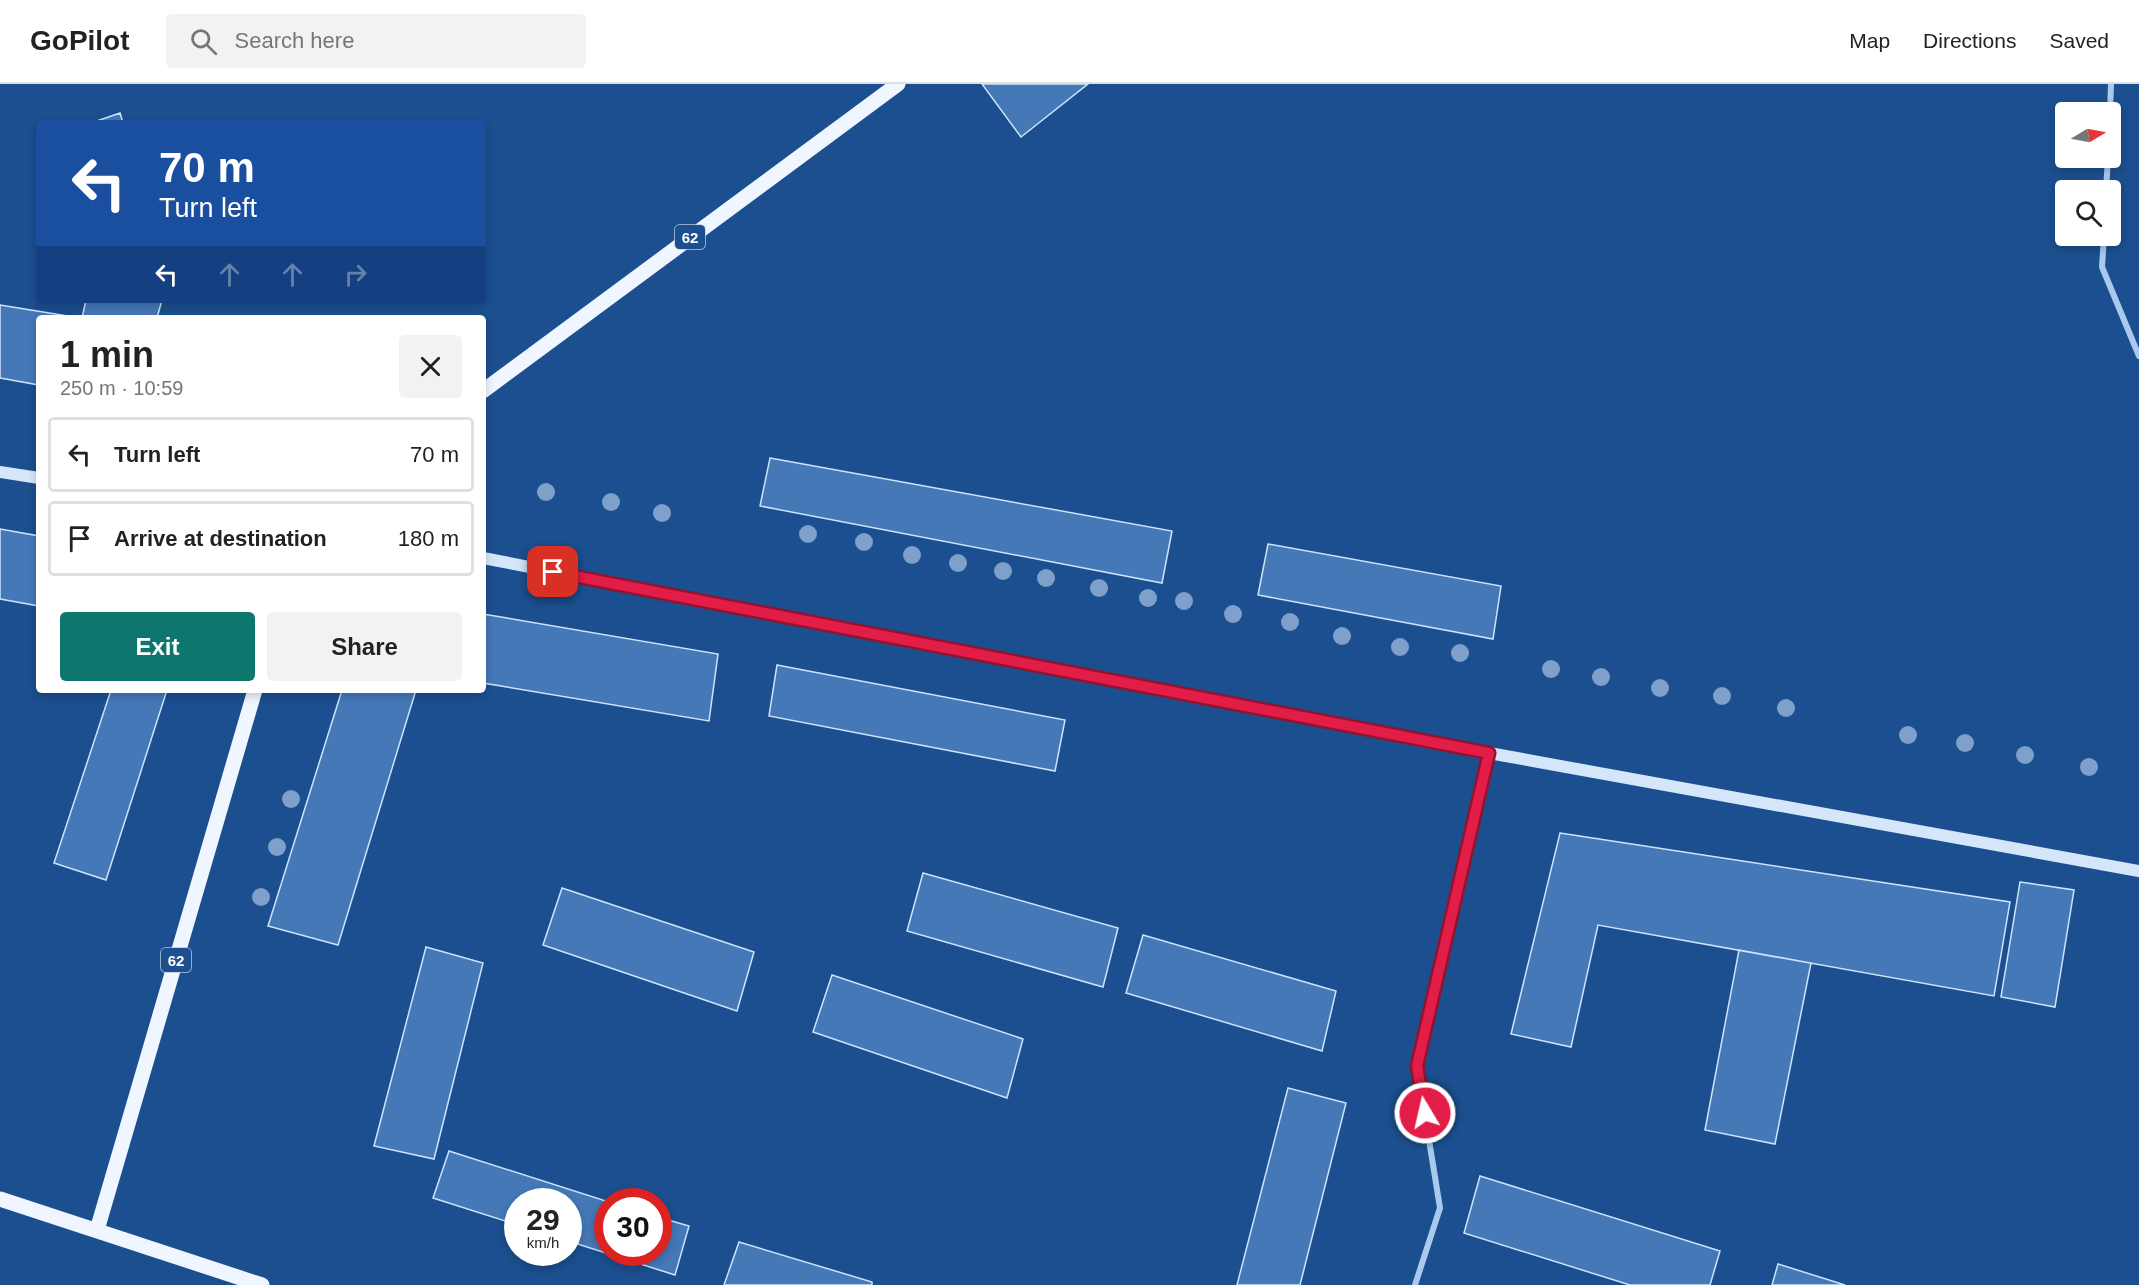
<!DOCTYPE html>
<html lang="en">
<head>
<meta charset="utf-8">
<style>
  :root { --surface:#fff; --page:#f2f2f2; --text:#222; --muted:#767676; --line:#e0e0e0; --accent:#0f766e }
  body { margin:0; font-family:Helvetica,sans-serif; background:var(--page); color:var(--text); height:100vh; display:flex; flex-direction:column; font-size:22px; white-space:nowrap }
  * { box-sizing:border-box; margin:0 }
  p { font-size:20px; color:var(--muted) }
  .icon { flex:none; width:33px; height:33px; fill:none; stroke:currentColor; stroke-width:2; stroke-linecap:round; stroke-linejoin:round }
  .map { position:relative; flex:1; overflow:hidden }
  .details { position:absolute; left:36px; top:231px; width:450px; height:378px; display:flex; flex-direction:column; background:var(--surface); border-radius:6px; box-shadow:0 3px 9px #0003 }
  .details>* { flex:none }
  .guide { position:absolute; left:36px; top:36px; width:450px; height:183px; border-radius:6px; box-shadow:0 3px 9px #0003; background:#1a4fa0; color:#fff; overflow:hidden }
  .needle { width:39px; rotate:80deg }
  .controls { position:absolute; left:2055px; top:18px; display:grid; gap:12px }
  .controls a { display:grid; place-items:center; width:66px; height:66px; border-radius:6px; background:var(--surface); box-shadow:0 3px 9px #0003; font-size:30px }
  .speed { position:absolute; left:504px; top:1104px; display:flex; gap:12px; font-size:30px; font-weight:700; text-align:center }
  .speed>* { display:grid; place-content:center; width:78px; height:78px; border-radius:50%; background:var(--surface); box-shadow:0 3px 9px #0003; line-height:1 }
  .speed small { font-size:15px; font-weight:400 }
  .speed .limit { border:9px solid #d22; background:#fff; color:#111 }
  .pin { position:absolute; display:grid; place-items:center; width:51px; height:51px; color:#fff; margin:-26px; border-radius:12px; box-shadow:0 3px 9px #0006 }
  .me { position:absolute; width:66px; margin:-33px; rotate:351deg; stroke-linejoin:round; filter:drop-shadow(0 0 4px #0008) }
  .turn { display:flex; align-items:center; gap:21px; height:126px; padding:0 24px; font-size:27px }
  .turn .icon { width:78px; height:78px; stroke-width:2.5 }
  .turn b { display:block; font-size:42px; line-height:51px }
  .lanes { display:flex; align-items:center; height:57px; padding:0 24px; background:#0003; justify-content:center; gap:30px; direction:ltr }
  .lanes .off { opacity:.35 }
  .round { display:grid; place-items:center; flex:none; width:63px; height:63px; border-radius:6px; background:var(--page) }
  .headline { display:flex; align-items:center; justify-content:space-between; height:102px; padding:0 24px }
  h1 { font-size:36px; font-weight:700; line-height:45px }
  .primary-button { display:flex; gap:12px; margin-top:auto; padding:12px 24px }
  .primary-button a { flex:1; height:69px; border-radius:6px; background:var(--accent); color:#fff; font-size:24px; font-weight:700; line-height:69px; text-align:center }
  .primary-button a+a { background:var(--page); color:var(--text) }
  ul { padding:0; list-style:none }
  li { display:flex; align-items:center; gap:18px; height:75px; margin:0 12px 9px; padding:0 12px; border:3px solid var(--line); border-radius:6px }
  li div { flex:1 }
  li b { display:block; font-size:22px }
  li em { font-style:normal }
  header { display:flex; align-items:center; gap:36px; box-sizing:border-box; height:84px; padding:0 30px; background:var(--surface); border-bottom:2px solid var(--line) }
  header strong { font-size:28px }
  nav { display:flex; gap:33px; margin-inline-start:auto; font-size:21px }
  .search { width:420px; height:54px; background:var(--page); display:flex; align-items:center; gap:15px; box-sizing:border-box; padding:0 21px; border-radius:6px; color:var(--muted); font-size:22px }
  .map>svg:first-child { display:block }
  .building { fill:#4478b7; stroke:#cfe3fa; stroke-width:1.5 }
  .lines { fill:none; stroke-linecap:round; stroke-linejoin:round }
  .minor { stroke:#a9c9ee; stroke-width:6 }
  .secondary { stroke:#d6e6fa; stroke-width:12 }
  .primary { stroke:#f0f6ff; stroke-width:15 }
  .tree { fill:#7ea0ca }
  .route-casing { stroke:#92132f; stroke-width:15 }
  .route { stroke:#e11d48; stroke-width:10 }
  .labels { text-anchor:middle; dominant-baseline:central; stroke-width:4.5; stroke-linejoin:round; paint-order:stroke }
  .shield { fill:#1b4f8f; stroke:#bbcadd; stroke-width:1.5 }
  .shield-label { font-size:15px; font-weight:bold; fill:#fff }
</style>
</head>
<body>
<header>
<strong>GoPilot</strong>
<div class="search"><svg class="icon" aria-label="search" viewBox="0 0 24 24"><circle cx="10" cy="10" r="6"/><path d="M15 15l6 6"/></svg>Search here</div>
<nav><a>Map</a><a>Directions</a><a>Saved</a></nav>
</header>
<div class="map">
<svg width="2139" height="1201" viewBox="0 0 2139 1201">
  <rect width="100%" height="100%" fill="#1b4f8f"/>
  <!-- building -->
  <path class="building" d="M982,0h106l-67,53z
    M120,29l3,10h-32z
    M86,216h76l-5,18h-75z
    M0,221l80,13h-41v67l-39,-7z
    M770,374l402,73 -10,52 -402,-77z
    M0,445l39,7v70l-39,-7z
    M1268,460l233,42 -8,53 -235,-44z
    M483,530l235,40 -9,67 -226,-38z
    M777,581l288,55 -10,51 -286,-55z
    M111,606h56l-61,190 -52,-17z
    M342,606h74l-78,255 -70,-19z
    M1560,749l450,69 -16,94 -396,-71 -27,122 -60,-13z
    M923,789l195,55 -15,59 -196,-56z
    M2020,798l54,8 -19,117 -54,-10z
    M562,804l192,64 -17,59 -194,-66z
    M1143,851l193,56 -14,60 -196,-58z
    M426,863l57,16 -49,196 -60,-13z
    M1739,866l72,13 -36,181 -70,-14z
    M832,891l191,64 -16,59 -194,-66z
    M1288,1004l58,15 -46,182h-63z
    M449,1067l160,51 -1,50h50v-35l31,9 -14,49 -107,-34v-39h-50v23l-85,-27z
    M1480,1092l240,75 -10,34h-80l-166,-52z
    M739,1158l133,40v3h-148z
    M1778,1180l67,21h-73z"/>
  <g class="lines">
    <!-- minor -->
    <path class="minor" d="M2110,28l1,-28
      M2106,106l2,-32
      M2104,152l-2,31 37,89
      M1415,1201l25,-77 -23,-142 72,-313"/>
    <!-- secondary -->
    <path class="secondary" d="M0,388l39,6
      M483,474l1006,195 650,118"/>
    <!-- primary -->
    <path class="primary" d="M483,307l415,-307
      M0,1115l262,86
      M97,1146l158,-540"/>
  </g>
  <!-- trees -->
  <g class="tree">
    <circle cx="546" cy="408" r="9"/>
    <circle cx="611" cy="418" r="9"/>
    <circle cx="662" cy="429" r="9"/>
    <circle cx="808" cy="450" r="9"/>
    <circle cx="864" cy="458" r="9"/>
    <circle cx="912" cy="471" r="9"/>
    <circle cx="958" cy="479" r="9"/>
    <circle cx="1003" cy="487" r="9"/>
    <circle cx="1046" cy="494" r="9"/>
    <circle cx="1099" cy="504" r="9"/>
    <circle cx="1148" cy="514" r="9"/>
    <circle cx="1184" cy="517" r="9"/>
    <circle cx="1233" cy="530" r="9"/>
    <circle cx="1290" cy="538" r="9"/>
    <circle cx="1342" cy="552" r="9"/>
    <circle cx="1400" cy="563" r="9"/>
    <circle cx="1460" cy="569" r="9"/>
    <circle cx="1551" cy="585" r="9"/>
    <circle cx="1601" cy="593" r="9"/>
    <circle cx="1660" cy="604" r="9"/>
    <circle cx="1722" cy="612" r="9"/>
    <circle cx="1786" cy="624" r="9"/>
    <circle cx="1908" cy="651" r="9"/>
    <circle cx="1965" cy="659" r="9"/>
    <circle cx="2025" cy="671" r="9"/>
    <circle cx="2089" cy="683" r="9"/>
    <circle cx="291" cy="715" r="9"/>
    <circle cx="277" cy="763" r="9"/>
    <circle cx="261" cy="813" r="9"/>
  </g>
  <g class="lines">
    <!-- route casing -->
    <g class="route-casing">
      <path id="route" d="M553,488l936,181 -72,313 8,47"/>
    </g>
    <!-- route -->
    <use href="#route" class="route"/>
  </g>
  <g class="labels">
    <!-- shield labels -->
    <g class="shield">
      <rect x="675" y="141" width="30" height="24" rx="4.5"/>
      <rect x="161" y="864" width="30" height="24" rx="4.5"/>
    </g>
    <g class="shield-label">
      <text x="690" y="153">62</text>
      <text x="176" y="876">62</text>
    </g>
  </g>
</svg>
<div class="controls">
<a><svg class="needle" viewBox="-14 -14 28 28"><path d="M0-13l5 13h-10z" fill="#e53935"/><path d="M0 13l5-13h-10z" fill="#767676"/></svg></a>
<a><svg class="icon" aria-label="search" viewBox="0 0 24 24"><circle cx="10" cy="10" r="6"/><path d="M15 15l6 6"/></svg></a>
</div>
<div class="speed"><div>29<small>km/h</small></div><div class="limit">30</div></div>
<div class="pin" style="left:553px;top:488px;background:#d93025"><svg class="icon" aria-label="arrive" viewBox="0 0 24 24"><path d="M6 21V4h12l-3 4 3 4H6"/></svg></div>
<svg class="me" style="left:1425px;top:1029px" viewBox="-20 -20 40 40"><circle r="17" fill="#e11d48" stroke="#fff" stroke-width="3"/><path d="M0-11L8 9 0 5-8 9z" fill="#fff"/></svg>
<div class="guide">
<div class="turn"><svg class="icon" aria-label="left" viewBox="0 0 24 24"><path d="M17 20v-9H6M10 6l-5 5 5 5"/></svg><div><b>70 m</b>Turn left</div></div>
<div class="lanes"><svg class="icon" aria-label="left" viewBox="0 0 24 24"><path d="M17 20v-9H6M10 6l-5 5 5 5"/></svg><svg class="icon off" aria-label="ahead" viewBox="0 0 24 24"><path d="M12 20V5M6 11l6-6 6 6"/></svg><svg class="icon off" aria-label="ahead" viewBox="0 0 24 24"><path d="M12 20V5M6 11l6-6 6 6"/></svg><svg class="icon off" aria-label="right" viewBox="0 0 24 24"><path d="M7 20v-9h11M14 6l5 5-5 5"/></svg></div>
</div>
<section class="details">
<div class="headline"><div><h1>1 min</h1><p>250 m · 10:59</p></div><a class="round"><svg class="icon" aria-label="close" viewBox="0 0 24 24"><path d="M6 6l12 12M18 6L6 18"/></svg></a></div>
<ul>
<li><svg class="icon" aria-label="left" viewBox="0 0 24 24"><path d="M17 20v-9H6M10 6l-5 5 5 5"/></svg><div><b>Turn left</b></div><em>70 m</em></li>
<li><svg class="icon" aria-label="arrive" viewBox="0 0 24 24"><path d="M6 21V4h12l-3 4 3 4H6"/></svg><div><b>Arrive at destination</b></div><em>180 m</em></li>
</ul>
<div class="primary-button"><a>Exit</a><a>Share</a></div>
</section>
</div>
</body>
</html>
